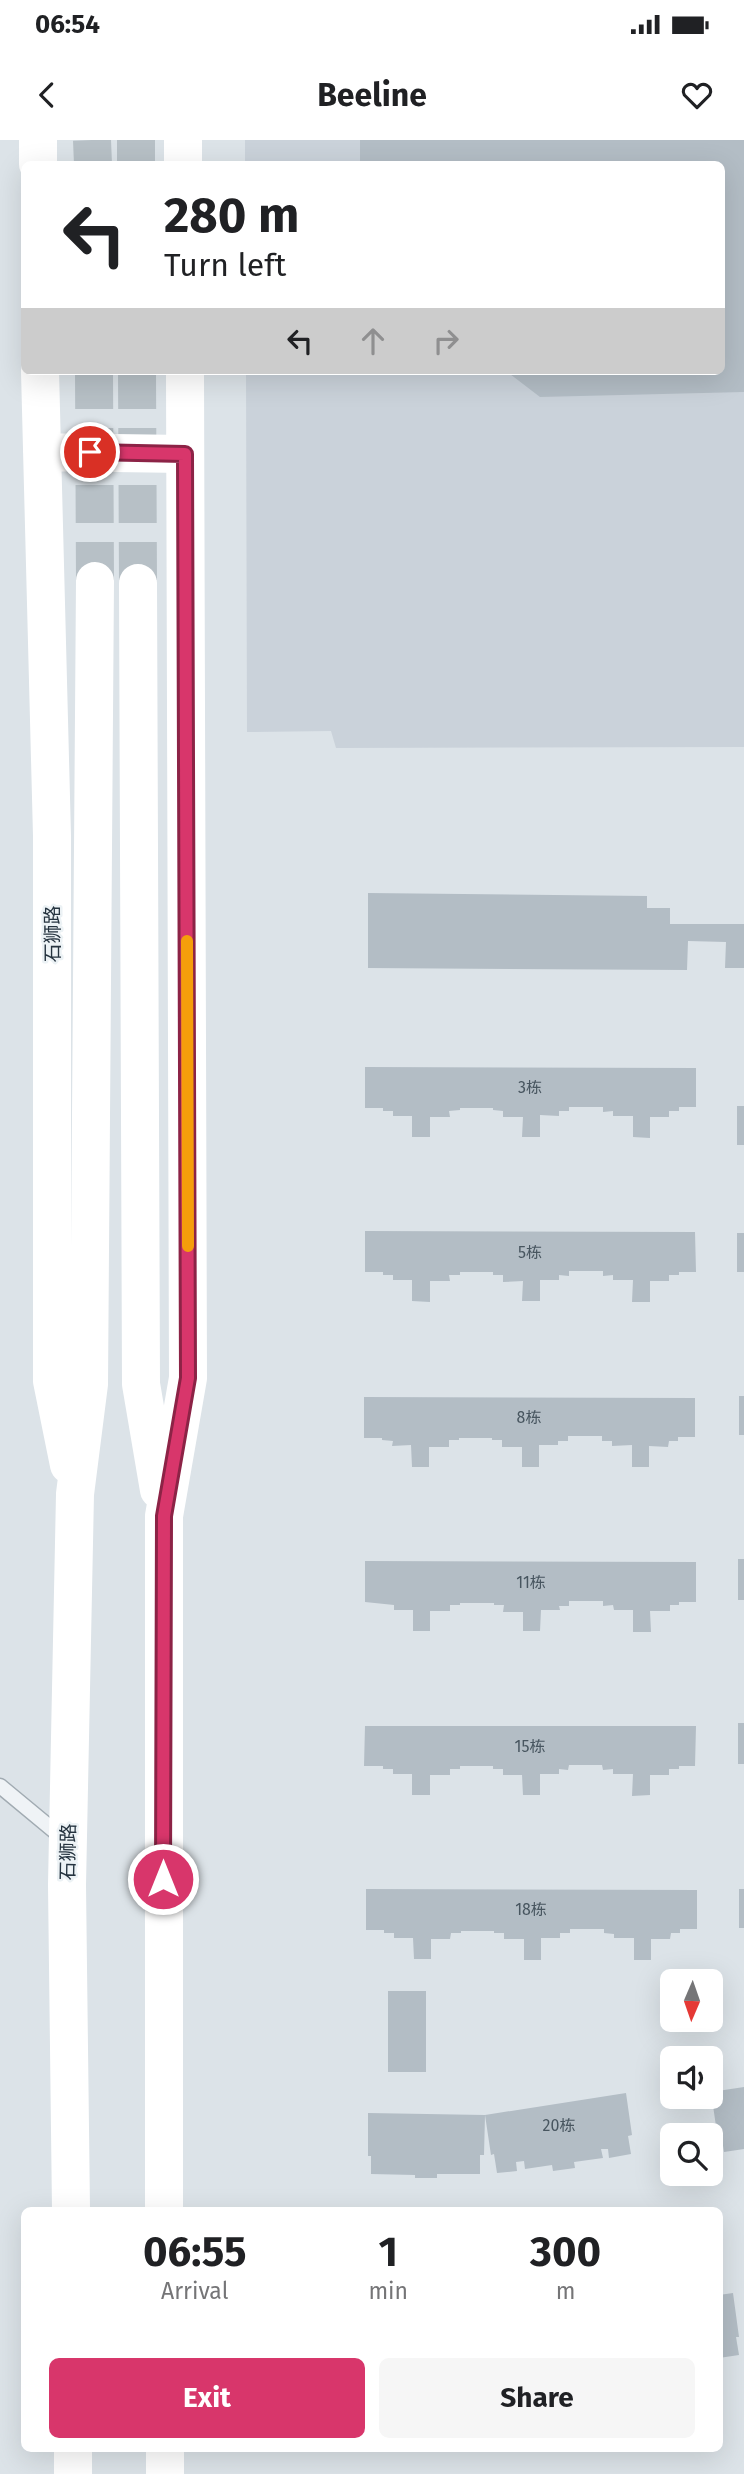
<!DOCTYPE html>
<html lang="en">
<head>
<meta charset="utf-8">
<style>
  :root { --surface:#fff; --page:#f6f6f6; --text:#202124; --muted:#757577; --accent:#d8366b }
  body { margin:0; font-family:"Fira Sans","Noto Sans SC",sans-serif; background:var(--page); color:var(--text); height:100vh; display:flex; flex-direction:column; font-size:26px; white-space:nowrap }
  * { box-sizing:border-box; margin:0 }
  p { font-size:23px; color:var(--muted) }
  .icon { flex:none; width:38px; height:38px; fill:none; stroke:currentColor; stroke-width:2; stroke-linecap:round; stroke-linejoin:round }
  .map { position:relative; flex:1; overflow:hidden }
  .details { position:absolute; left:21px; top:2067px; width:702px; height:245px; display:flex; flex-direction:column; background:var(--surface); border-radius:10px; box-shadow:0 7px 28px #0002 }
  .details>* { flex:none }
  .top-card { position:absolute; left:21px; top:21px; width:704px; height:214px; border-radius:10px; box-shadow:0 7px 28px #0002; background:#fff; color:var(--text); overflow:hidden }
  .needle { width:46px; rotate:182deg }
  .controls { position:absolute; left:660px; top:1829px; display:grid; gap:14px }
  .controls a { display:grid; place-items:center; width:63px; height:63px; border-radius:10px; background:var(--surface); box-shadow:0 7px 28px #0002; font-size:35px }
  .pin { position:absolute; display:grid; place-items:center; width:60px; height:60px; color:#fff; margin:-30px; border:4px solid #fff; border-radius:50%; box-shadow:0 2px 7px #0007 }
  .me { position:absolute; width:77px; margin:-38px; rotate:0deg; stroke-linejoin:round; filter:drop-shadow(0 0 5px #0008) }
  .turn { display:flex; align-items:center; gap:24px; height:147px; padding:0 28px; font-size:32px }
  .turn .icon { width:91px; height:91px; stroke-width:2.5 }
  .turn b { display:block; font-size:49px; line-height:60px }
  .lanes { display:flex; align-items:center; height:66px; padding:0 28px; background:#0003; justify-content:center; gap:35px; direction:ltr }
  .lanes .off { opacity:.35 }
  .eta { display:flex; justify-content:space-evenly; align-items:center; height:119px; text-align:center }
  .eta b { font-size:42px; font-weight:700; line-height:49px }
  .cta { display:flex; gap:14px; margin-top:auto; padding:14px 28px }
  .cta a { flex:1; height:80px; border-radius:10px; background:var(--accent); color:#fff; font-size:28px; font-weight:700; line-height:80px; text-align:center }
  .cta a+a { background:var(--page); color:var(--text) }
  .status { display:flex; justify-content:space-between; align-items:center; height:49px; padding:0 35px; background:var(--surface); direction:ltr }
  .status svg { height:19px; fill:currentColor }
  header { display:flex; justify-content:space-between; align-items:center; height:91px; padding:0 28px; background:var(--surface); font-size:32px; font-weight:700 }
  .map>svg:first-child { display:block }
  .built { fill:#cad2da }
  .building { fill:#b3bdc5 }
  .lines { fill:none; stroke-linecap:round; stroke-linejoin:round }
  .secondary-tunnel { stroke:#b7c0c6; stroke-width:38; stroke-dasharray:38 19; stroke-linecap:butt }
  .lane-casing { stroke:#a1abb2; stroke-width:17 }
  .lane { stroke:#eff3f6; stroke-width:14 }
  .secondary { stroke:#fff; stroke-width:38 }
  .route-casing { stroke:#8c2346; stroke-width:18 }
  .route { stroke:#d8366b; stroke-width:12 }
  .slow { stroke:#f59e0b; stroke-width:12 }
  .labels { text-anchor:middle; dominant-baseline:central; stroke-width:5; stroke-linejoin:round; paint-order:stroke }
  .number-label { font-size:16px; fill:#485660 }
  .street-label { font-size:19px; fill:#25333f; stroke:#ecf2f5 }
</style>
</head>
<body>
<div class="status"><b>06:54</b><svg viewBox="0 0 49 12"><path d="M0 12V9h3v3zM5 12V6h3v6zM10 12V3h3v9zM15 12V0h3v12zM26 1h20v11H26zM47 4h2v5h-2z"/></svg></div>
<header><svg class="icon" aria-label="back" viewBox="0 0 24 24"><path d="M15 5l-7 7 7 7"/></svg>Beeline<svg class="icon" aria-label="heart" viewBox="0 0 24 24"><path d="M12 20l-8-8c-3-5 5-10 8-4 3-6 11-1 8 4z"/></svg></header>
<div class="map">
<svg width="744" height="2334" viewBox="0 0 744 2334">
  <rect width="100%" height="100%" fill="#dce3e8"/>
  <!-- built -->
  <path class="built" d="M245,0h499v607l-408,1 -5,-17 -84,1 -1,-361h475v-207h-476z"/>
  <!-- building -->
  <path class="building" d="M360,0h384v252l-204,5 -34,-26h215v-207h-361z
    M368,753l279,3v12h23v16h74v44h-19l1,-26 -38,-1 -1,29 -319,-2z
    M365,927l331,1v39h-17v4h-10v6h-19v21l-17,-1v-21h-20v-5l-10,1v-5h-34v4h-10v5l-19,-1v22h-18l1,-20h-20v-6l-10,-1v-2h-33v2l-11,1 1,6h-20v20h-18v-21h-19v-5h-10v-3h-18z
    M737,966h7v39h-7z
    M365,1091l330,1 1,40h-17v3h-10v6h-19v21h-18l1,-22h-20v-5l-10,1v-5h-34v5l-10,-1v5h-19v21h-18l1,-20 -20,1v-7h-10v-3h-33v3h-11l1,6h-20v21l-18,-1v-21h-19v-5h-10v-3h-18z
    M737,1093h7v39h-7z
    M739,1256h5v39h-5z
    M364,1257l331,1v39h-17v4h-9l-1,6 -19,-1v21h-17v-22l-20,1v-5h-10v-5h-34v5h-10v4h-19v22h-17v-20h-20v-7h-10v-2h-33v2h-10v7h-20v20h-17l-1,-22 -19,1 1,-5 -11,-1v-2h-18z
    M738,1419h6v41h-6z
    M365,1421l331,1v40h-17v3h-9v6h-20l1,21h-18v-22h-19l-1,-5 -10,1v-5h-34v5h-10l1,4h-19l-1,21h-17v-19h-20l1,-7h-10v-2h-34v2h-10v6h-20v20h-17v-21h-19v-5l-29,-3z
    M738,1583h6v41h-6z
    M365,1586h331l-1,40h-16v3h-10v6h-19v20l-18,1 1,-22h-20v-5l-10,1 -1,-5h-33l-1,5 -9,-1v5h-19v21h-17l-1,-20h-19v-6h-10v-3h-33v3h-10v6h-20v20h-18v-21h-19v-5h-10v-3h-19z
    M366,1749l331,1v39h-17v4h-9l-1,6h-19v21h-17v-22h-20v-4l-10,-1v-4h-34v4h-10v5h-19v22h-17v-21h-20v-6h-10v-2h-33v2h-10l-1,6h-19v20h-17l-1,-21h-19v-5h-10v-3h-18z
    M739,1749h5v39h-5z
    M388,1851h38v81h-38z
    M744,1947v62l-20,3 -3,-19h-4l-6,-41z
    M626,1953l6,42 -4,1 3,18 -22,4 -1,-9h-7l2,9 -29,4 1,6 -22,3 -1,-6 -27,4 -1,-8 -8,1 1,9 -20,2 -3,-19 -3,1 -6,-40z
    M368,1973l117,2 -1,40h-4v19h-43v4h-22v-3l-44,-1v-18h-3z
    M733,2153l6,44h-3l3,18 -20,3v-63z"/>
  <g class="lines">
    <!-- secondary-tunnel -->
    <path class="secondary-tunnel" d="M92,0l1,24
      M136,0v24
      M94,231l1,210
      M137,231l1,212"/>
    <!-- lane casing -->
    <g class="lane-casing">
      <path id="lane" d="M0,1646l64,53"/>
    </g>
    <!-- lane -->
    <use href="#lane" class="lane"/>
    <!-- secondary -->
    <path class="secondary" d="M38,0v24
      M183,0v24
      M40,231l12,465v545l17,84
      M42,312l143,2
      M138,443l3,801 18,106
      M71,2070l-4,-325 8,-391 14,-110 6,-803
      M164,2070v-694l24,-138 -3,-1007
      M165,2308v26
      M73,2334v-26"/>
  </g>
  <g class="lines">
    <!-- route casing -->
    <g class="route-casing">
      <path id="route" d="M90,312l95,2 3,924 -24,138 -1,363"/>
    </g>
    <!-- route -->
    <use href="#route" class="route"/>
    <!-- slow -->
    <path class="slow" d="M187,801l1,305"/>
  </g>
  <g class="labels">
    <!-- number labels -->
    <g class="number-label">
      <text x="530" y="947">3栋</text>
      <text x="530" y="1112">5栋</text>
      <text x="529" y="1277">8栋</text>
      <text x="531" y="1442">11栋</text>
      <text x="530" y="1606">15栋</text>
      <text x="531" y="1769">18栋</text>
      <text x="559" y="1985">20栋</text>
    </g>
    <!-- street labels -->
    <g class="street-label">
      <text transform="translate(52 794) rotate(-90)">石狮路</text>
      <text transform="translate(68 1712) rotate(-89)">石狮路</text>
    </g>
  </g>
</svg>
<div class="controls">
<a><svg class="needle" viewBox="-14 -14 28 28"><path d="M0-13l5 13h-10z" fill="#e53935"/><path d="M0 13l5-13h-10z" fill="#757577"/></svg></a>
<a><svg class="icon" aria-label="sound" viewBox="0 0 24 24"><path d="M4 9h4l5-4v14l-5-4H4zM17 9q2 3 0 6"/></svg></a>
<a><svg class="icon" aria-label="search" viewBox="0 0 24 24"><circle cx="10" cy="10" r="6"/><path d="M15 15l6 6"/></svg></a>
</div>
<div class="pin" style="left:90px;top:312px;background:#d93025"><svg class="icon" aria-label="arrive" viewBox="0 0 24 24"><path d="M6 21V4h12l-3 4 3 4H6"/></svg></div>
<svg class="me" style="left:163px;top:1739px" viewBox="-20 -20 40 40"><circle r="17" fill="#d8366b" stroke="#fff" stroke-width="3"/><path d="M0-11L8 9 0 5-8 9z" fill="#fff"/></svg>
<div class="top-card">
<div class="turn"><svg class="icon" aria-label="left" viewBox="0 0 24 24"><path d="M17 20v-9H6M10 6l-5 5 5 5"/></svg><div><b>280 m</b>Turn left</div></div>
<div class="lanes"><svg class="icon" aria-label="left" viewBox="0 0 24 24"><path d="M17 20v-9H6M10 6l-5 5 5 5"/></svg><svg class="icon off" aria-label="ahead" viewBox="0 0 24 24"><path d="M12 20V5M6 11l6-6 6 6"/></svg><svg class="icon off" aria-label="right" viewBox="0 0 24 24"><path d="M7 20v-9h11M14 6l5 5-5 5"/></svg></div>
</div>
<section class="details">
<div class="eta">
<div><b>06:55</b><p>Arrival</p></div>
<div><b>1</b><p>min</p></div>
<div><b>300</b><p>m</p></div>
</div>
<div class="cta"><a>Exit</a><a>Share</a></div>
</section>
</div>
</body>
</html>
